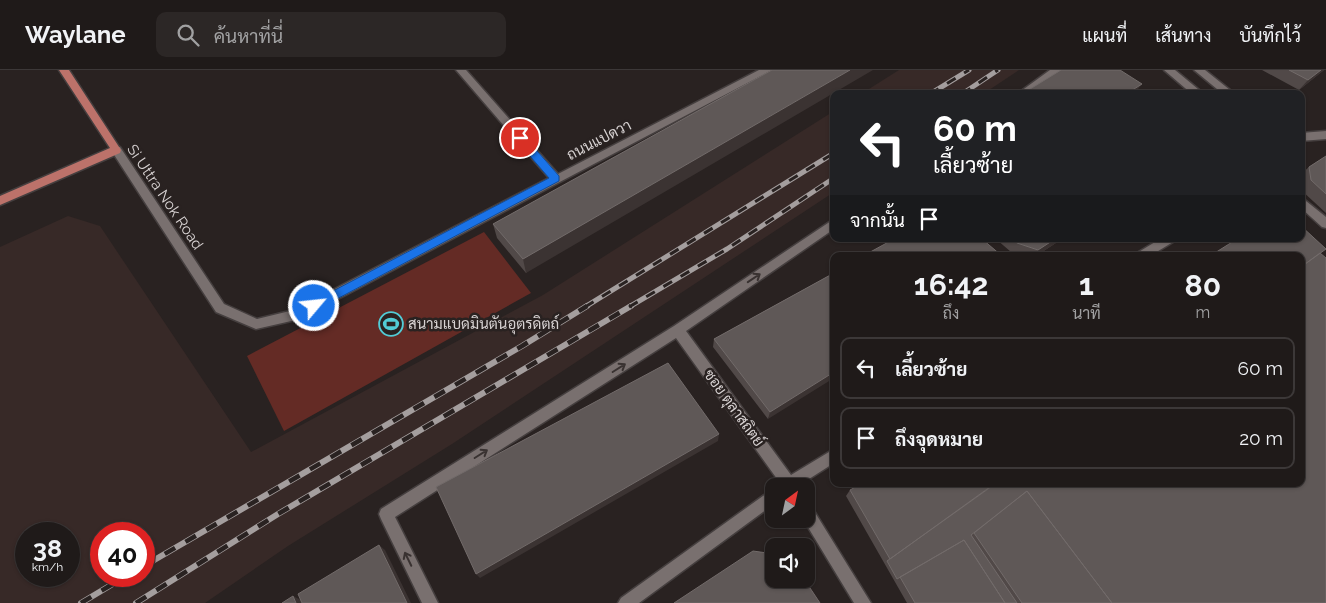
<!DOCTYPE html>
<html lang="th">
<head>
<meta charset="utf-8">
<style>
  :root { --surface:#1f1a19; --page:#2c2726; --text:#f1f3f6; --muted:#a1a1a2; --line:#3c3838 }
  body { margin:0; font-family:Raleway,Sarabun,sans-serif; background:var(--page); color:var(--text); height:100vh; display:flex; flex-direction:column; font-size:19px; white-space:nowrap }
  * { box-sizing:border-box; margin:0 }
  p { font-size:16px; color:var(--muted) }
  .icon { flex:none; width:28px; height:28px; fill:none; stroke:currentColor; stroke-width:2; stroke-linecap:round; stroke-linejoin:round }
  .map { position:relative; flex:1; overflow:hidden }
  .sheet { position:absolute; left:830px; top:182px; width:475px; height:235px; display:flex; flex-direction:column; background:var(--surface); border-radius:10px; box-shadow:0 1px 4px #0004,0 0 0 1px var(--line) }
  .sheet>* { flex:none }
  .guide { position:absolute; left:830px; top:20px; width:475px; height:152px; border-radius:10px; box-shadow:0 1px 4px #0004,0 0 0 1px var(--line); background:#202124; color:#fff; overflow:hidden }
  .needle { width:32px; rotate:33deg }
  .buttons { position:absolute; left:765px; top:408px; display:grid; gap:10px }
  .buttons a { display:grid; place-items:center; width:50px; height:50px; border-radius:10px; background:var(--surface); box-shadow:0 1px 4px #0004,0 0 0 1px var(--line); font-size:25px }
  .speed { position:absolute; left:15px; top:452px; display:flex; gap:10px; font-size:25px; font-weight:700; text-align:center }
  .speed>* { display:grid; place-content:center; width:65px; height:65px; border-radius:50%; background:var(--surface); box-shadow:0 1px 4px #0004,0 0 0 1px var(--line); line-height:1 }
  .speed small { font-size:12px; font-weight:400 }
  .speed .limit { border:8px solid #d22; background:#fff; color:#111 }
  .pin { position:absolute; display:grid; place-items:center; width:42px; height:42px; color:#fff; margin:-21px; border:2px solid #fff; border-radius:50%; box-shadow:0 1px 5px #0007 }
  .me { position:absolute; width:55px; margin:-28px; rotate:62deg; stroke-linejoin:round; filter:drop-shadow(0 0 4px #0008) }
  .turn { display:flex; align-items:center; gap:18px; height:105px; padding:0 20px; font-size:22px }
  .turn .icon { width:65px; height:65px; stroke-width:2.5 }
  .turn b { display:block; font-size:35px; line-height:42px }
  .then { display:flex; align-items:center; height:48px; padding:0 20px; background:#0003; gap:10px; font-size:19px }
  .eta { display:flex; justify-content:space-evenly; align-items:center; height:85px; text-align:center }
  .eta b { font-size:30px; font-weight:700; line-height:35px }
  ul { padding:0; list-style:none }
  li { display:flex; align-items:center; gap:15px; height:62px; margin:0 10px 8px; padding:0 10px; border:2px solid var(--line); border-radius:10px }
  li div { flex:1 }
  li b { display:block; font-size:19px }
  li em { font-style:normal }
  header { display:flex; align-items:center; gap:30px; box-sizing:border-box; height:70px; padding:0 25px; background:var(--surface); border-bottom:1px solid var(--line) }
  header strong { font-size:24px }
  nav { display:flex; gap:28px; margin-inline-start:auto; font-size:18px }
  .search { width:350px; height:45px; background:var(--page); display:flex; align-items:center; gap:12px; box-sizing:border-box; padding:0 18px; border-radius:10px; color:var(--muted); font-size:19px }
  .map>svg:first-child { display:block }
  .built { fill:#372927; fill-rule:evenodd }
  .green { fill:#642b25 }
  .lines { fill:none; stroke-linecap:round; stroke-linejoin:round }
  .minor-casing { stroke:#453f3f; stroke-width:3 }
  .major-casing { stroke:#453f3f; stroke-width:3 }
  .minor { fill:#79706f; fill-rule:evenodd }
  .major { fill:#bc726a; fill-rule:evenodd }
  .rail-far1-casing { stroke:#a49e9e; stroke-width:5 }
  .rail-casing { stroke:#a49e9e; stroke-width:6 }
  .rail-far1 { stroke:#292221; stroke-width:3; stroke-dasharray:10; stroke-linecap:butt }
  .rail { stroke:#292221; stroke-width:4.5; stroke-dasharray:12; stroke-linecap:butt }
  .wall { fill:#514948 }
  .shaded-wall { fill:#3b3332 }
  .building { fill:#5f5857; stroke:#726b6a }
  .oneway { stroke:#393231 }
  .route { fill:#1a73e8; stroke:#114b97 }
  .labels { text-anchor:middle; dominant-baseline:central; stroke-width:5; stroke-linejoin:round; paint-order:stroke }
  .street-label { font-size:15px; fill:#d7d2d2; stroke:#292221 }
  .poi-label { font-size:15px; fill:#d7d2d2; stroke:#292221; text-anchor:start }
</style>
</head>
<body>
<header>
<strong>Waylane</strong>
<div class="search"><svg class="icon" aria-label="search" viewBox="0 0 24 24"><circle cx="10" cy="10" r="6"/><path d="M15 15l6 6"/></svg>ค้นหาที่นี่</div>
<nav><a>แผนที่</a><a>เส้นทาง</a><a>บันทึกไว้</a></nav>
</header>
<div class="map">
<svg width="1326" height="533" viewBox="0 0 1326 533">
  <rect width="100%" height="100%" fill="#292221"/>
  <!-- built -->
  <path class="built" d="M899,0h120l-36,24h-122z
    M834,41v81l-382,252 -164,102 -83,57h-205v-356l68,-31 32,10 151,226 292,-157zM26,464h43v42h-43zM101,464h43v42h-43z"/>
  <!-- green -->
  <path class="green" d="M484,162l47,61 -247,138 -37,-75z"/>
  <g class="lines">
    <!-- minor casing -->
    <g class="minor-casing">
      <path id="minor" d="M456,0h10l92,104 201,-104h13l-472,249 -44,10 -40,-17 -105,-162 1,-3h8l104,157 33,15 37,-9 255,-132z
        M1050,0h12l-33,24h-12z
        M1164,0h11l29,24h-12z
        M1194,0h11l30,24h-12z
        M1326,61v8l-25,2v-8z
        M1301,127l25,20v11l-4,-1 -21,-19z
        M834,149v10l-148,102 105,144 43,-26v14l-36,23h-19l1,-3 -104,-145 -281,179 43,86h-16l-41,-84 -2,-5 2,-5 293,-183z
        M1160,169h15l-2,3 -23,14h-15l2,-3z
        M774,418v16l-135,99h-21l3,-5z
        M806,434l5,2 60,97h-17l-51,-84h3z"/>
    </g>
    <!-- major casing -->
    <g class="major-casing">
      <path id="major" d="M59,0h10l52,80 -1,3 -120,52v-9l110,-48z"/>
    </g>
    <!-- minor -->
    <use href="#minor" class="minor"/>
    <!-- major -->
    <use href="#major" class="major"/>
    <!-- rail-far1 casing -->
    <g class="rail-far1-casing">
      <path id="rail-far1" d="M930,24l39,-24
        M962,24l36,-24
        M585,237l249,-154
        M629,237l98,-58 107,-71"/>
    </g>
    <!-- rail casing -->
    <g class="rail-casing">
      <path id="rail" d="M144,496l378,-220 65,-40
        M81,533l45,-27
        M136,533l142,-89 353,-208"/>
    </g>
    <!-- rail-far1 -->
    <use href="#rail-far1" class="rail-far1"/>
    <!-- rail -->
    <use href="#rail" class="rail"/>
  </g>
  <!-- wall -->
  <path class="wall" d="M772,0l-246,203 -29,-35 -4,-14z
    M1262,0h62l-25,20z
    M1326,86v57l-25,-23v-16l8,-7z
    M996,169h66l-26,17h-12l-13,-4z
    M1320,183l6,350h-419l-61,-107 4,-6 451,-6z
    M834,203l-66,146 -55,-72 1,-8z"/>
  <!-- shaded-wall -->
  <path class="shaded-wall" d="M850,0h23l-347,203 -3,-14z
    M1321,0h3l-25,20 9,-10z
    M1142,14l-7,9 -9,1z
    M1055,169h7l-26,17h-2l4,-6z
    M834,302v6l-66,41 2,-7z
    M719,364l-1,7 -238,137 -4,-4z
    M379,475l6,5 26,53h-4z
    M293,526l8,4 1,3h-6z"/>
  <!-- building -->
  <path class="building" d="M772,0h78l-327,189 -30,-35z
    M1061,0h59l22,14 -16,10h-104z
    M1289,0h32l-13,10z
    M1326,86v38l-15,-14 -2,-13z
    M1301,156l25,23 -25,18v-11h-91l27,-17h64z
    M894,169h88l20,17h-139z
    M1012,169h43l-17,11 -21,-7z
    M1320,183l6,5v345h-214l-85,-112 -56,44 46,68h-12l-41,-63 -67,39 -10,-18 108,-77h306v-217z
    M834,203v99l-64,40 -56,-73z
    M668,293l51,71 -243,140 -40,-87z
    M861,414h133l-104,75 -40,-69z
    M1027,421l85,112h-90l-48,-70z
    M964,470l41,63h-90l-15,-26z
    M379,475l28,58h-105l-4,-9z
    M753,481l21,3v25h30l16,24h-146z
    M293,526l3,7h-14z"/>
  <!-- one-way arrows -->
  <defs><path id="oneway-shaft" d="M-6 0H5M1.5-3L5.5 0L1.5 3" fill="none" stroke-width="1.6" stroke-linecap="round" stroke-linejoin="round" transform="scale(1.25)"/></defs>
  <g class="oneway">
    <use href="#oneway-shaft" transform="translate(754 208) rotate(-34)"/>
    <use href="#oneway-shaft" transform="translate(619 298) rotate(-32)"/>
    <use href="#oneway-shaft" transform="translate(481 384) rotate(-32)"/>
    <use href="#oneway-shaft" transform="translate(408 489) rotate(-116)"/>
  </g>
  <!-- route -->
  <path class="route" d="M520,65l4,1 35,40v5l-241,128h-8v-6l239,-125 -32,-37v-5z"/>
  <!-- icons -->
  <defs>
    <g id="stadium-ring" transform="scale(1.25)"><circle r="9.5" fill="#292221" stroke="#52ccd6" stroke-width="1.5"/><path d="M0-5a6.5 5 0 1 0 0 10a6.5 5 0 1 0 0-10ZM-3.5-1.8h7v3.6h-7Z" fill="#52ccd6"/></g>
  </defs>
  <g fill-rule="evenodd">
    <use href="#stadium-ring" x="391" y="254"/>
  </g>
  <g class="labels">
    <!-- street labels -->
    <g class="street-label">
      <text transform="translate(599 70) rotate(-27)">ถนนแปดวา</text>
      <text transform="translate(165 127) rotate(56)">Si Uttra Nok Road</text>
      <text transform="translate(734 338) rotate(54)">ซอย ตุลาสถิตย์</text>
    </g>
    <!-- poi labels -->
    <g class="poi-label">
      <text x="408" y="254">สนามแบดมินตันอุตรดิตถ์</text>
    </g>
  </g>
</svg>
<div class="buttons">
<a><svg class="needle" viewBox="-14 -14 28 28"><path d="M0-13l5 13h-10z" fill="#e53935"/><path d="M0 13l5-13h-10z" fill="#a1a1a2"/></svg></a>
<a><svg class="icon" aria-label="sound" viewBox="0 0 24 24"><path d="M4 9h4l5-4v14l-5-4H4zM17 9q2 3 0 6"/></svg></a>
</div>
<div class="speed"><div>38<small>km/h</small></div><div class="limit">40</div></div>
<div class="pin" style="left:520px;top:68px;background:#d93025"><svg class="icon" aria-label="arrive" viewBox="0 0 24 24"><path d="M6 21V4h12l-3 4 3 4H6"/></svg></div>
<svg class="me" style="left:314px;top:236px" viewBox="-20 -20 40 40"><circle r="17" fill="#1a73e8" stroke="#fff" stroke-width="3"/><path d="M0-11L8 9 0 5-8 9z" fill="#fff"/></svg>
<div class="guide">
<div class="turn"><svg class="icon" aria-label="left" viewBox="0 0 24 24"><path d="M17 20v-9H6M10 6l-5 5 5 5"/></svg><div><b>60 m</b>เลี้ยวซ้าย</div></div>
<div class="then">จากนั้น<svg class="icon" aria-label="arrive" viewBox="0 0 24 24"><path d="M6 21V4h12l-3 4 3 4H6"/></svg></div>
</div>
<section class="sheet">
<div class="eta">
<div><b>16:42</b><p>ถึง</p></div>
<div><b>1</b><p>นาที</p></div>
<div><b>80</b><p>m</p></div>
</div>
<ul>
<li><svg class="icon" aria-label="left" viewBox="0 0 24 24"><path d="M17 20v-9H6M10 6l-5 5 5 5"/></svg><div><b>เลี้ยวซ้าย</b></div><em>60 m</em></li>
<li><svg class="icon" aria-label="arrive" viewBox="0 0 24 24"><path d="M6 21V4h12l-3 4 3 4H6"/></svg><div><b>ถึงจุดหมาย</b></div><em>20 m</em></li>
</ul>
</section>
</div>
</body>
</html>
